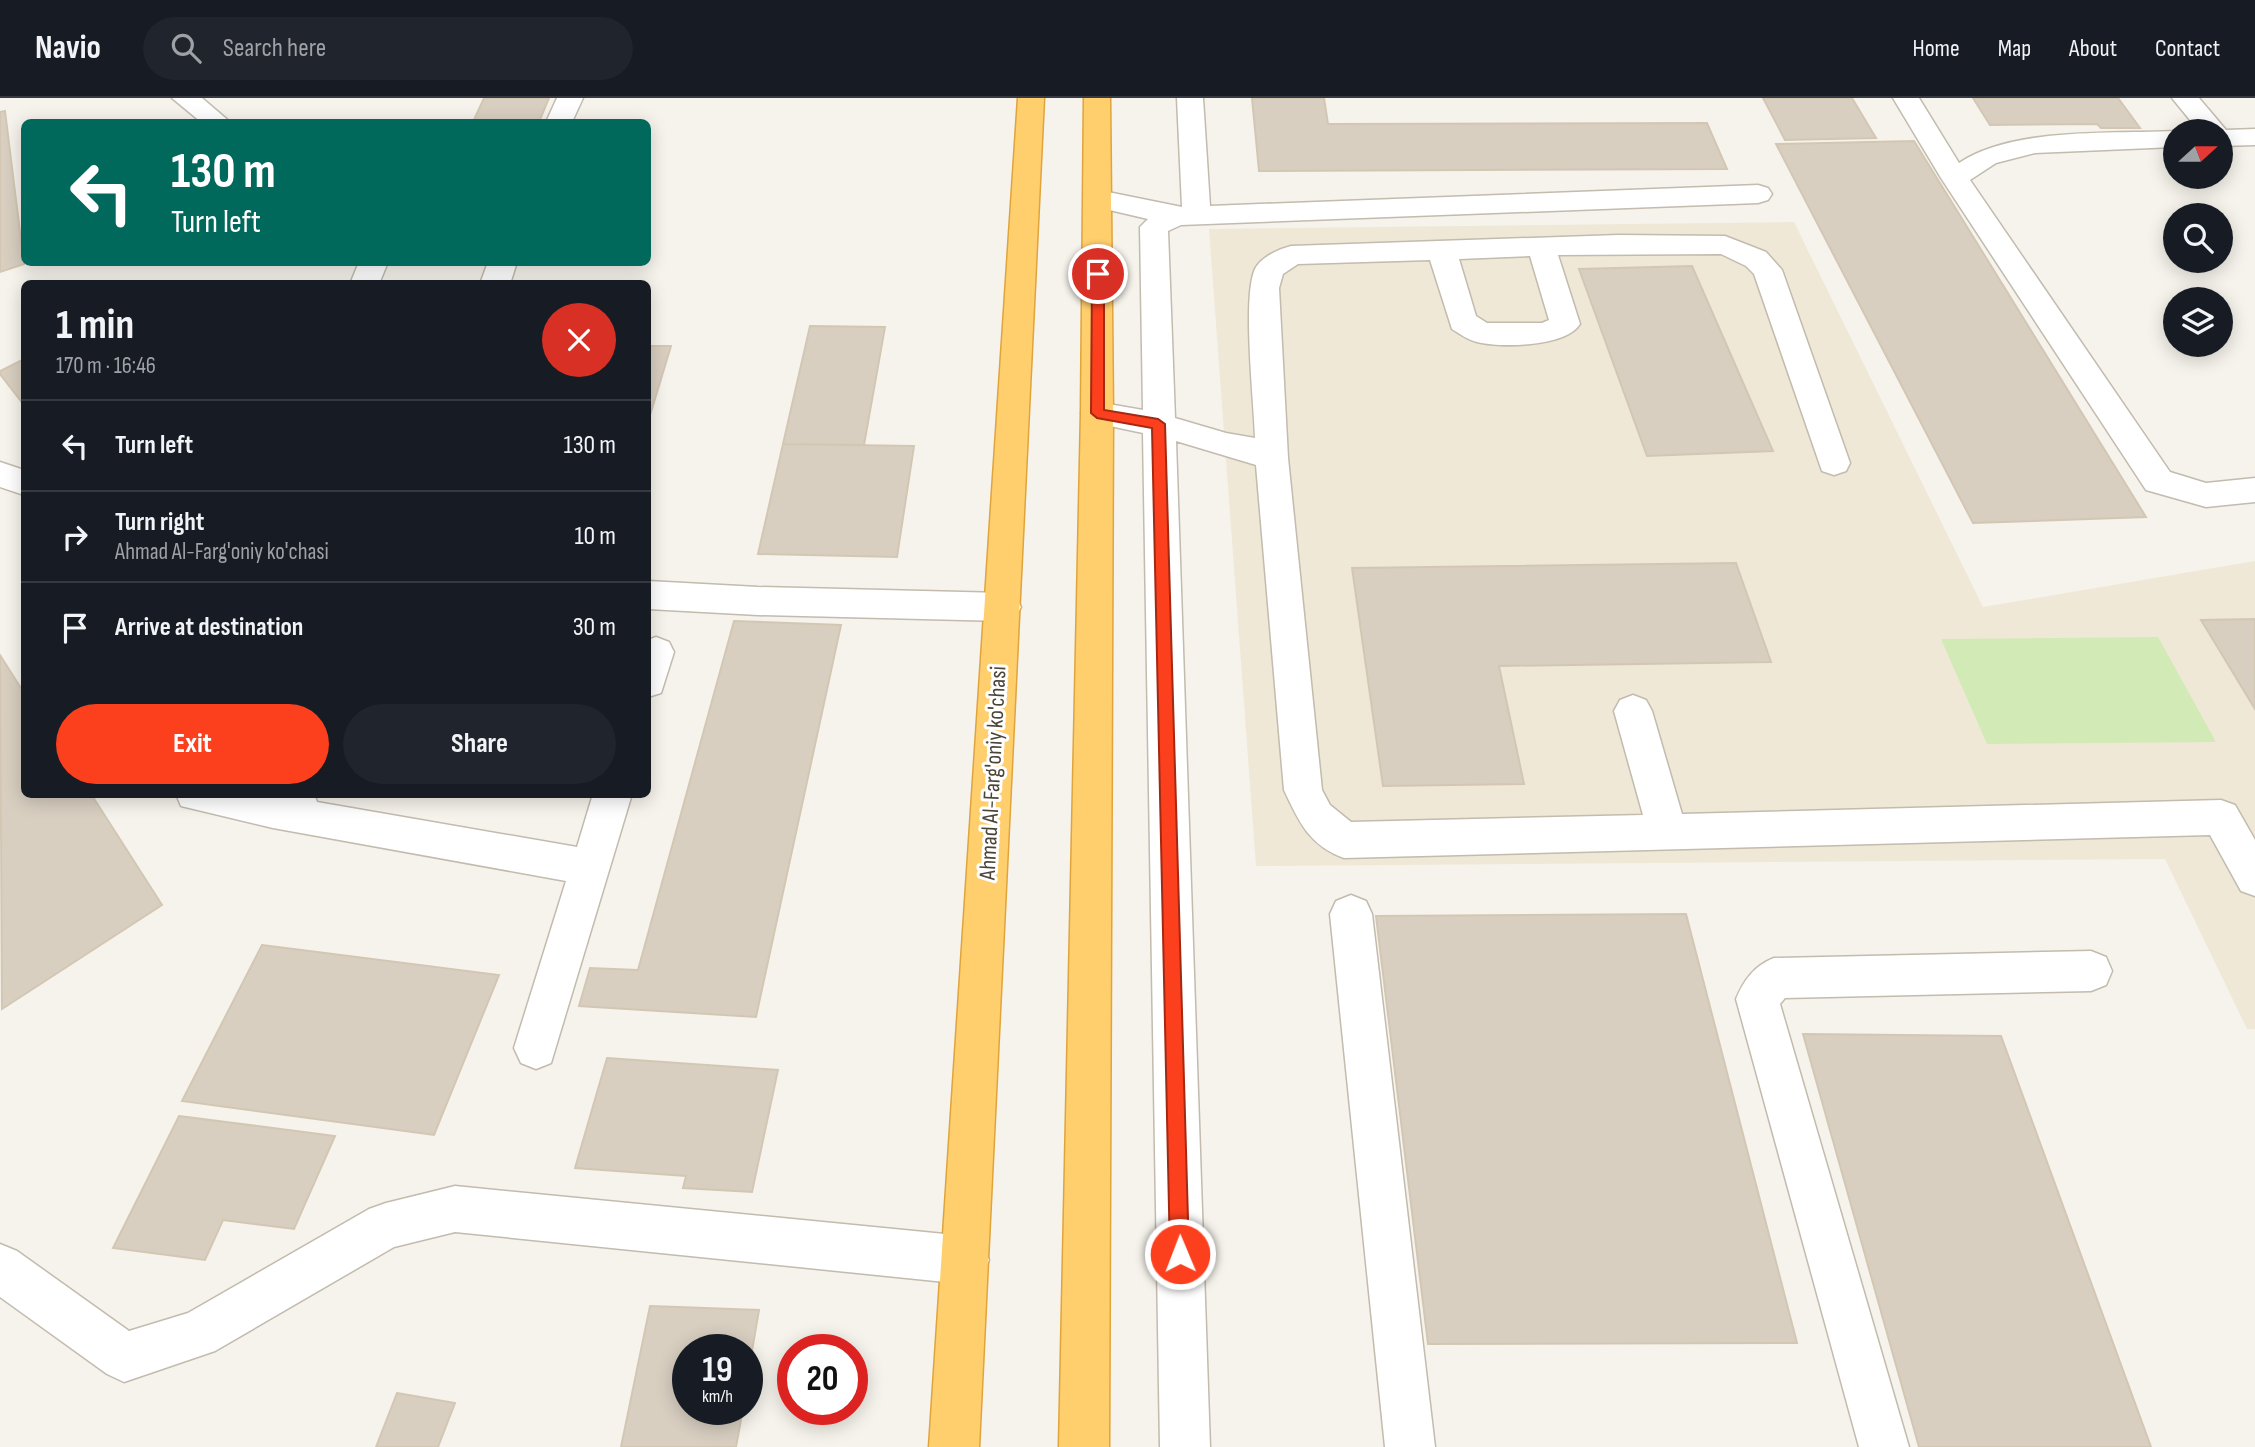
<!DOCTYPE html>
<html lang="en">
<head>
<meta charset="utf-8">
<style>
  :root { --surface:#171b24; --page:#20242c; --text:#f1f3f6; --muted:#9ea1a6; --line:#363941; --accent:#fc3f1d }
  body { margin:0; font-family:"Sofia Sans Condensed",sans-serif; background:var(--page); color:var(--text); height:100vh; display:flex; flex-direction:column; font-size:26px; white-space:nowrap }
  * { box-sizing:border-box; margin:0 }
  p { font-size:23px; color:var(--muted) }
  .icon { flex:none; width:38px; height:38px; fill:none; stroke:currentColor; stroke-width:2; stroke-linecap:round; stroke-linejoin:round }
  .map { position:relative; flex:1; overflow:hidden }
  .details { position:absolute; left:21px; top:182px; width:630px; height:518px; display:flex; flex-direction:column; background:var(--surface); border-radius:10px; box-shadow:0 4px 18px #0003 }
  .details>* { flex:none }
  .hud { position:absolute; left:21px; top:21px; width:630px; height:147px; border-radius:10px; box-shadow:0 4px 18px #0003; background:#00695c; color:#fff; overflow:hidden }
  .needle { width:46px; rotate:69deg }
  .controls { position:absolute; left:2163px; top:21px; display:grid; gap:14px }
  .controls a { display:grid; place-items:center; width:70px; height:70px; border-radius:50%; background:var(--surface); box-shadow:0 4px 18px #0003; font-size:35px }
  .speed { position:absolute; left:672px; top:1236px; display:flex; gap:14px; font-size:35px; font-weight:700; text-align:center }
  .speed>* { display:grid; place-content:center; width:91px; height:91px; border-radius:50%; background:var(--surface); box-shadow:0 4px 18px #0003; line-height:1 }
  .speed small { font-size:18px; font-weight:400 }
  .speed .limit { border:10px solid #d22; background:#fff; color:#111 }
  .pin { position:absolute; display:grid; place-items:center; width:60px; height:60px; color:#fff; margin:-30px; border:4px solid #fff; border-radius:50%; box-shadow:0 2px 7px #0007 }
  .me { position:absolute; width:77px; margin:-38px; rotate:359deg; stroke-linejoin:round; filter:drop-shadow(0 0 5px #0008) }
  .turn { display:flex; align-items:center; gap:24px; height:147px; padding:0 35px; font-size:32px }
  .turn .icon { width:91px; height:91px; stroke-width:2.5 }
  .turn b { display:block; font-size:49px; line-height:60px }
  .round { display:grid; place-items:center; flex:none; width:74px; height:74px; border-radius:37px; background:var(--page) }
  .summary { display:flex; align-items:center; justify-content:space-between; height:119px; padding:0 35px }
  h1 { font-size:42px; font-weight:700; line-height:52px }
  .primary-button { display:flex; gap:14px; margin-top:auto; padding:14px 35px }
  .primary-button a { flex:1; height:80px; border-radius:42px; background:var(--accent); color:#fff; font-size:28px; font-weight:700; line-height:80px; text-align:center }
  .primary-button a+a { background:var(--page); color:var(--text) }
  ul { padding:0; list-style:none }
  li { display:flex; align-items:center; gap:21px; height:91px; padding:0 35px; border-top:2px solid var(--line) }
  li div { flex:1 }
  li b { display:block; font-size:26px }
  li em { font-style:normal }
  header { display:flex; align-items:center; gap:42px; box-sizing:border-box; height:98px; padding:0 35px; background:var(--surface); border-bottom:2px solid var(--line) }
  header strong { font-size:33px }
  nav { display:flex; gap:38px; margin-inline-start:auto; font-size:24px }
  .search { width:490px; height:63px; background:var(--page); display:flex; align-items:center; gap:18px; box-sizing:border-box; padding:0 24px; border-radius:38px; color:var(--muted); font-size:26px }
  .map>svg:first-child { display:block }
  .education { fill:#efe8d6 }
  .green { fill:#d2eab5 }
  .building { fill:#d8cfc1; stroke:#d3c7b4; stroke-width:2 }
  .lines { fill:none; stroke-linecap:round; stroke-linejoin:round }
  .minor-casing { stroke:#c2bbae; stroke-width:3 }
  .highway-casing { stroke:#e0a43c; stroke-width:3 }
  .minor { fill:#fff; fill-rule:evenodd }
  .highway { fill:#ffcf6e; fill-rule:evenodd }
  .route { fill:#fc3f1d; stroke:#a42913; stroke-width:2 }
  .labels { text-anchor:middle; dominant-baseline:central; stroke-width:6; stroke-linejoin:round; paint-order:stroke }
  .street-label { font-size:23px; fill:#4b4439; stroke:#fff }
</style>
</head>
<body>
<header>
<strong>Navio</strong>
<div class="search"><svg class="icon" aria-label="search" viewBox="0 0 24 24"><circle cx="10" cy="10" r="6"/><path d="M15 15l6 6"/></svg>Search here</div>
<nav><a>Home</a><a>Map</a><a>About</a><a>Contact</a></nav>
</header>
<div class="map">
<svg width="2255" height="1349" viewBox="0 0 2255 1349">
  <rect width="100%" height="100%" fill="#f6f3ec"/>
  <!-- education -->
  <path class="education" d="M1794,124l189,385 272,-46v468h-8l-82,-170 -909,7 -47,-637z"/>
  <!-- green -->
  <path class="green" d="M2158,539l58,105 -229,2 -46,-105z"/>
  <!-- building -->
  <path class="building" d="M484,0h65l-10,24h-66z
    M1252,0h72l4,26 379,-1 20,46 -468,2z
    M1763,0h89l24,40 -91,2z
    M1973,0h145l22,30h-39l-4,-4 -107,1z
    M5,13l19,153 -24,8v-160z
    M1914,43l232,376 -173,6 -197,-379z
    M1692,168l81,185 -126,5 -68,-187z
    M810,228l75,1 -21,118 -81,-1z
    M648,248h23l-23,76z
    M24,261v46l-24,-31v-3z
    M783,346l131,2 -17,111 -139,-3z
    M1736,465l35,99 -272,4 25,118 -141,2 -31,-218z
    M2255,521v90l-54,-89z
    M734,523l107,4 -85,392 -177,-11 11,-38 48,2z
    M0,557l24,38v101h67l71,111 -160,104z
    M1686,816l111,429 -369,1 -52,-428z
    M262,847l237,30 -65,160 -252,-34z
    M1803,936l198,2 150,411h-232z
    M607,960l171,12 -26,122 -69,-4 3,-12 -111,-8z
    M179,1018l156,20 -41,93 -71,-9 -18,40 -92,-12z
    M650,1208l109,4 -12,70v-31h-59v60h55l-7,38h-115z
    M397,1295l58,10 -17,44h-62z"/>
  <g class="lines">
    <!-- minor casing -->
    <g class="minor-casing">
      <path id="minor" d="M172,0h30l28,24h-29z
        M557,0h26l-11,24h-26z
        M1177,0h26l7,108 548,-21 10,3 4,6 -4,6 -10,3 -577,22 -13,6 7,187 51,15 29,5c-1,-36 -13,-141 0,-169 6,-12 24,-20 36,-23l328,-11 106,1 41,16 16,18 68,193 -4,8 -12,4 -12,-4 -68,-197 -8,-8 -25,-12 -163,1 22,69c-14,23 -80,24 -103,18 -9,-2 -17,-8 -25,-13l-22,-69 -132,4 -15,10 -4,14 9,170 34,332 8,15 21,17 292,-7 -29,-104 6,-11 13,-5 13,5 6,11 30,103 539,-14 14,5 20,35v56l-14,-5 -31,-56 -866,23c-35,-13 -45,-36 -60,-68l-28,-325 -80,-24 34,1006h-50l-17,-1014 -57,-12 -5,-8 5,-8 11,-3 46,8 -3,-183 8,-8 -60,-14 -4,-6 4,-6 10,-3 84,17zM1530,158l19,64 -7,3h-55l-11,-7 -17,-57z
        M1893,0h26l40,65c54,-36 152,-29 216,-32h1l-1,16 -140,6 -39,10 -26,17 200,292 36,11 49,-5v24l-49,5 -60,-17 -205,-312z
        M2172,0h27l27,32 29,-1v16l-34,1v-15h-22z
        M359,164h29l-9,22h-29z
        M488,164h29l-7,22h-30z
        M0,364l24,8v25l-24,-8z
        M648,483l110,6 245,6 13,4 5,10 -5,10 -13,4 -245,-6 -110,-6z
        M656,539l13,5 5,10 -13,41 -13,4v-57z
        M176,696h138l3,8 260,45 16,-53h39l-81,269 -15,6 -15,-6 -7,-15 52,-167 -293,-53 -92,-22z
        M1351,797l15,6 6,13 63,533h-50l-55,-533 6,-13z
        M2091,853l15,6 6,14 -6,14 -15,6 -306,7 -5,6 129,443h-50l-123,-448c8,-19 18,-33 38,-41z
        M455,1088l510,50 17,7 7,17 -7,17 -17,7 -510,-52 -61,15 -179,104 -91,31 -17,-8 -107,-77v-53l17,7 112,80 59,-18 181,-104 17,-6z"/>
    </g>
    <!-- highway casing -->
    <g class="highway-casing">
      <path id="highway" d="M1018,0h26l-65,1349h-50z
        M1084,0h26l3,315 -4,1034h-50l22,-1034z"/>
    </g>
    <!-- minor -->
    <use href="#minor" class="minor"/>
    <!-- highway -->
    <use href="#highway" class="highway"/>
  </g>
  <!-- route -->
  <path class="route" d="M1098,172l6,4v136l54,9 7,5 24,830 -2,6 -7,3 -7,-3 -3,-6 -18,-826 -55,-10 -6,-5 1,-139z"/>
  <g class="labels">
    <!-- street labels -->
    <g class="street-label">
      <text transform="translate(993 675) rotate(-87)">Ahmad Al-Farg'oniy ko'chasi</text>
    </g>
  </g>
</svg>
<div class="controls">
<a><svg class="needle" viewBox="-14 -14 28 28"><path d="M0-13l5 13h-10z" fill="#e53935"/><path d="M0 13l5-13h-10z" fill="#9ea1a6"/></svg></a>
<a><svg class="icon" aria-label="search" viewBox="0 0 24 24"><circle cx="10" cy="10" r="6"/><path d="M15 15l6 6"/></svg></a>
<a><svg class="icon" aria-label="layers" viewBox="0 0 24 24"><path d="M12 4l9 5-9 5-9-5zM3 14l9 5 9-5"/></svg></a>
</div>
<div class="speed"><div>19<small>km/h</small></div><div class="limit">20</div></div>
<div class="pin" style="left:1098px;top:176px;background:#d93025"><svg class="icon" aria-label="arrive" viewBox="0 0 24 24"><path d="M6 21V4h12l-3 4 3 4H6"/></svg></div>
<svg class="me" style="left:1180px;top:1156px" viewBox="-20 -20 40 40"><circle r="17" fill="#fc3f1d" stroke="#fff" stroke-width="3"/><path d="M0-11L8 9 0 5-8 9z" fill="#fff"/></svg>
<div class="hud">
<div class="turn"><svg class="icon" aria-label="left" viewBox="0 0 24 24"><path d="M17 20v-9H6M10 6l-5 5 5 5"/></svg><div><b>130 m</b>Turn left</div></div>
</div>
<section class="details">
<div class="summary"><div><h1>1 min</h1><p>170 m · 16:46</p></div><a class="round" style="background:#d93025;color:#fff"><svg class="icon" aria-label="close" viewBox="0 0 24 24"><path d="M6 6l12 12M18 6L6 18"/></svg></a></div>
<ul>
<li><svg class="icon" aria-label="left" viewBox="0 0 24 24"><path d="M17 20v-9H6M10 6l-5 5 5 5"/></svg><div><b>Turn left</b></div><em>130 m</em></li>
<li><svg class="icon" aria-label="right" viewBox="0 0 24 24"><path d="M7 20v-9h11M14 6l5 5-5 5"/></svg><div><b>Turn right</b><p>Ahmad Al-Farg'oniy ko'chasi</p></div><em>10 m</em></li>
<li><svg class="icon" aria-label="arrive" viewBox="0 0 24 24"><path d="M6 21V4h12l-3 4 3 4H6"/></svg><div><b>Arrive at destination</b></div><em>30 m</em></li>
</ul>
<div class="primary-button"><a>Exit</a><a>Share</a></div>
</section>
</div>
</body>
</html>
